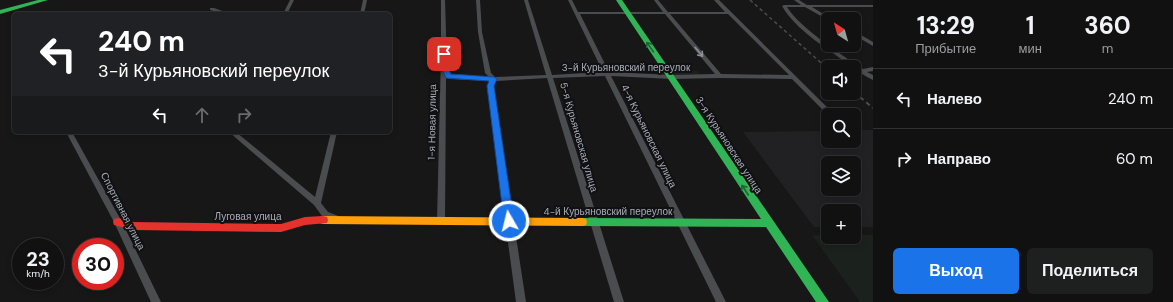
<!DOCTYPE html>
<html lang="ru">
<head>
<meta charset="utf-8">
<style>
  :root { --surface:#111; --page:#1e1f1f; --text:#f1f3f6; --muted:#9c9d9f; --line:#303131; --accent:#1a73e8 }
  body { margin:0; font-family:"DM Sans",sans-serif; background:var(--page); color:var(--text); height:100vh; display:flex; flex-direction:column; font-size:15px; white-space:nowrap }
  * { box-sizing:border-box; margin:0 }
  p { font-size:13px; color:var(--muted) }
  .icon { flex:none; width:22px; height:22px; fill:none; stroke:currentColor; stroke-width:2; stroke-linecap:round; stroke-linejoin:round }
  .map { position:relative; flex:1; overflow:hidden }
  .sheet { display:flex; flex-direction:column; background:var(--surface); width:300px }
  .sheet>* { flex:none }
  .hud { position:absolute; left:12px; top:12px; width:380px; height:122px; border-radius:6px; box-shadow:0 2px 6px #0003,0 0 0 1px var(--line); background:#202124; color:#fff; overflow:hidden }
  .needle { width:26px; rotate:323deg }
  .tools { position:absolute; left:821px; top:12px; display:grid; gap:8px }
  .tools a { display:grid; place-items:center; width:40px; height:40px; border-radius:6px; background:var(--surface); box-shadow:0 2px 6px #0003,0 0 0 1px var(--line); font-size:20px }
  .speed { position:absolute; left:12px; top:238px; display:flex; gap:8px; font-size:20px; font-weight:700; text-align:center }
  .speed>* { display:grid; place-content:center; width:52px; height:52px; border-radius:50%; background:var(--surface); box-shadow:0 2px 6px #0003,0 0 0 1px var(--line); line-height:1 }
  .speed small { font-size:10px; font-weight:400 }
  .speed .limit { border:6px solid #d22; background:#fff; color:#111 }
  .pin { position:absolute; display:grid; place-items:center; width:34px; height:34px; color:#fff; margin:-17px; border-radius:8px; box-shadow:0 2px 6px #0006 }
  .me { position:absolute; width:44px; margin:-22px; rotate:352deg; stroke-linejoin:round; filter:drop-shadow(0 0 3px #0008) }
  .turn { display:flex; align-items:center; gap:14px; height:84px; padding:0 20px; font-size:18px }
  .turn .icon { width:52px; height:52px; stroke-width:2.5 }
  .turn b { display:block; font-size:28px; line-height:34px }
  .lanes { display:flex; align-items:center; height:38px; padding:0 20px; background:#0003; justify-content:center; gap:20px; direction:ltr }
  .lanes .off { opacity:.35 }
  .eta { display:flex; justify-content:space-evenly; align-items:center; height:68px; text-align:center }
  .eta b { font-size:24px; font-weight:700; line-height:28px }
  .button { display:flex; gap:8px; margin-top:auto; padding:8px 20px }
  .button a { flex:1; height:46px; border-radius:6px; background:var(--accent); color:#fff; font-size:16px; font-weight:700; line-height:46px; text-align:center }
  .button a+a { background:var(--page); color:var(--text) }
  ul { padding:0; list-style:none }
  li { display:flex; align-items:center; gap:12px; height:60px; padding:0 20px; border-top:1px solid var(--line) }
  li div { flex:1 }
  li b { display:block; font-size:15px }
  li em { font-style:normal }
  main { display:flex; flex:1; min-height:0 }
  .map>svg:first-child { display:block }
  .built { fill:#212124; fill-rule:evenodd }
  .green { fill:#1b211c }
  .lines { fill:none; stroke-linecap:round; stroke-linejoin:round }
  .street { fill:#4b4c50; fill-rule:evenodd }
  .fast { fill:#30b455; fill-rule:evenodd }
  .slow { fill:#ff9f0a; fill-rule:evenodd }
  .jam { fill:#e5322d; fill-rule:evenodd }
  .rail-far1 { stroke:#4b4c4f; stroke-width:1.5; stroke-dasharray:3.5 3; stroke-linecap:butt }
  .rail { stroke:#4b4c4f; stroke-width:2; stroke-dasharray:4.5 3.5; stroke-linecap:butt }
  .oneway { stroke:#206234 }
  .oneway2 { stroke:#8c9099 }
  .route { fill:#1a73e8; stroke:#114b97 }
  .labels { text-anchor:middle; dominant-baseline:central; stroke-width:4; stroke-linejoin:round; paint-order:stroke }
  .street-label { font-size:10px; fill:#a8adb8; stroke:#111113 }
</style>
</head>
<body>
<main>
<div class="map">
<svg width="873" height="302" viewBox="0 0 873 302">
  <rect width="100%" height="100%" fill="#171717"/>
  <!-- built -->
  <path class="built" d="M854,130h19v97h-19v-16h-26v16h-14l-71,-95 85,-1v10h26zM828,163h26v26h-26z"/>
  <!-- green -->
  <path class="green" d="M665,63h13l6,7 13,1 3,4 -25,1z
    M812,235l42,2v-2h19v67h-13z"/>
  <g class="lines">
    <!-- street -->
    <path class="street" d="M290,0h4l-7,14h-4z
      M363,0h4l-3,14h-4z
      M441,0h4l2,66 4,9 38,2 -4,-4 -7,-41 -2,-32h4l2,32 9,41 4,4 51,-2 -22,-75h4l24,75 51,-3 -35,-72h4l6,12h85l-9,-12h4l10,12h57l-11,-12h5l115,114 1,1h-7l-36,-36 -73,-1 -47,1 -61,-3 115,226h-10l-111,-226 -52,2 71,224h-10l-67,-224 -51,3 -3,5 33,216h-10l-29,-216 3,-5 -41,-2 -3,-2 -1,144 -1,2 -3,1 -3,-1 -1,-2 4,-167zM580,14h85l50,60 -43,1 -63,-3zM670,14h58l61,61 -68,-1z
      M794,0h5l8,5h66v2h-61l18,11v1h-2v1l-23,-13h-18c14,22 55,48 76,62l10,-2v4l-6,1 6,3v5c-9,-4 -18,-11 -26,-17 -22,-16 -51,-33 -65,-57l2,-1h17z
      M210,8h4l17,6h-7l-14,-4z
      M854,31l19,11v4l-19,-11z
      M66,132h6l50,90 39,80h-10l-37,-80z
      M229,132h7l79,65 16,-65h6l-16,71 7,9 13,5 1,2 -1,2 -3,1 -16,-6 -8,-11z"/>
    <!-- fast -->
    <path class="fast" d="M38,0h10l-48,14v-4z
      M616,0h6l207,302h-13l-50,-75 -184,-1 -4,-1 -1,-3 1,-3 4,-1 179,1z"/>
    <!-- slow -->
    <path class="slow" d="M323,216l259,2 4,1 1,3 -1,3 -4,1 -259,-2 -4,-1 -1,-3 1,-3z"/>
    <!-- jam -->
    <path class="jam" d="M323,216l4,1 1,3 -1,3 -22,2 -24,7 -148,-2 -19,-5 -1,-3 1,-3 4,-1 15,4 148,2 24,-7z"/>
    <!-- rail-far1 -->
    <path class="rail-far1" d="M750,0l78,69"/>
    <!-- rail -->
    <path class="rail" d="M854,92l19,16"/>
  </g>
  <!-- one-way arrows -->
  <defs><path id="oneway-shaft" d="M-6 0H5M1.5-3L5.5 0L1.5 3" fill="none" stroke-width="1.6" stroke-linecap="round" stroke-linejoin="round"/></defs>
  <g class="oneway">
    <use href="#oneway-shaft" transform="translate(650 47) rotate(-125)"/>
    <use href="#oneway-shaft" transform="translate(745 190) rotate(-123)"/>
  </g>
  <use class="oneway2" href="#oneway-shaft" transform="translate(699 52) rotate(50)"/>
  <!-- route -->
  <path class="route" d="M441,52l6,2v10l4,10 43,3 3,2 -3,7 20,135 -1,3h-8l-1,-3 -17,-135 2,-5 -43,-3 -6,-14z"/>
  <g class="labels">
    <!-- street labels -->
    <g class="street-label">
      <text x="626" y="67">3-й Курьяновский переулок</text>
      <text transform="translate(432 122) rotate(-89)">1-я Новая улица</text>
      <text transform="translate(649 136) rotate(64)">4-я Курьяновская улица</text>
      <text transform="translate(579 137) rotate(74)">5-я Курьяновская улица</text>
      <text transform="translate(729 145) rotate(57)">3-я Курьяновская улица</text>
      <text transform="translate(123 211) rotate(63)">Спортивная улица</text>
      <text x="608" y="211">4-й Курьяновский переулок</text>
      <text x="248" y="216">Луговая улица</text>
    </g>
  </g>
</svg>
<div class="tools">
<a><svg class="needle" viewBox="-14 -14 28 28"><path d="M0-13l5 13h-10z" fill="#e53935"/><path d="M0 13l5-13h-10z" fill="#9c9d9f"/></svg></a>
<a><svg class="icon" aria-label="sound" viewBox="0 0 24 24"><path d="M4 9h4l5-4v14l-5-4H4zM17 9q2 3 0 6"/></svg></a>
<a><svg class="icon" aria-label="search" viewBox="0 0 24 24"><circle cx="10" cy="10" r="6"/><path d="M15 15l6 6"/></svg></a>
<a><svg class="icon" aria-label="layers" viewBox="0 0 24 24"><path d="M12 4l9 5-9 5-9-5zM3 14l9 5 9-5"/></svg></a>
<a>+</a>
</div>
<div class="speed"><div>23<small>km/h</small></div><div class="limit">30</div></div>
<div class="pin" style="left:444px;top:54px;background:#d93025"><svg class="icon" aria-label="arrive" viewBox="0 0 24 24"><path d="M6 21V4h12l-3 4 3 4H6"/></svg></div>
<svg class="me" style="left:509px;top:221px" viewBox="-20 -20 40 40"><circle r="17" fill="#1a73e8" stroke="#fff" stroke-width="3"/><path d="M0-11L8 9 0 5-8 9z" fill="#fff"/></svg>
<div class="hud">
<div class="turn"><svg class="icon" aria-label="left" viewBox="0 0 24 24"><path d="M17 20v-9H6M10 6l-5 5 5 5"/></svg><div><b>240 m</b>3-й Курьяновский переулок</div></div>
<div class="lanes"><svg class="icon" aria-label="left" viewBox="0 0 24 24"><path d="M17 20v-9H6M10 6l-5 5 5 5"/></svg><svg class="icon off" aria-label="ahead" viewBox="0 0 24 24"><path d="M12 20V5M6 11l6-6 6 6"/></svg><svg class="icon off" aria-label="right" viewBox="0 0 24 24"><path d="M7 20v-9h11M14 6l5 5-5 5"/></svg></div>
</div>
</div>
<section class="sheet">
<div class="eta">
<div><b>13:29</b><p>Прибытие</p></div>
<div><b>1</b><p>мин</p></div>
<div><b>360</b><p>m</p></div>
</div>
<ul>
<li><svg class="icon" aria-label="left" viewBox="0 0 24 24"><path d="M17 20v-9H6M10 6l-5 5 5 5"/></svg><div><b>Налево</b></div><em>240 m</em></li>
<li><svg class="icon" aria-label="right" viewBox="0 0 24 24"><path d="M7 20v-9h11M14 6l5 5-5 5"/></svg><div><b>Направо</b></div><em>60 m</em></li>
</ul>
<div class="button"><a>Выход</a><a>Поделиться</a></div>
</section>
</main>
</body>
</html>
